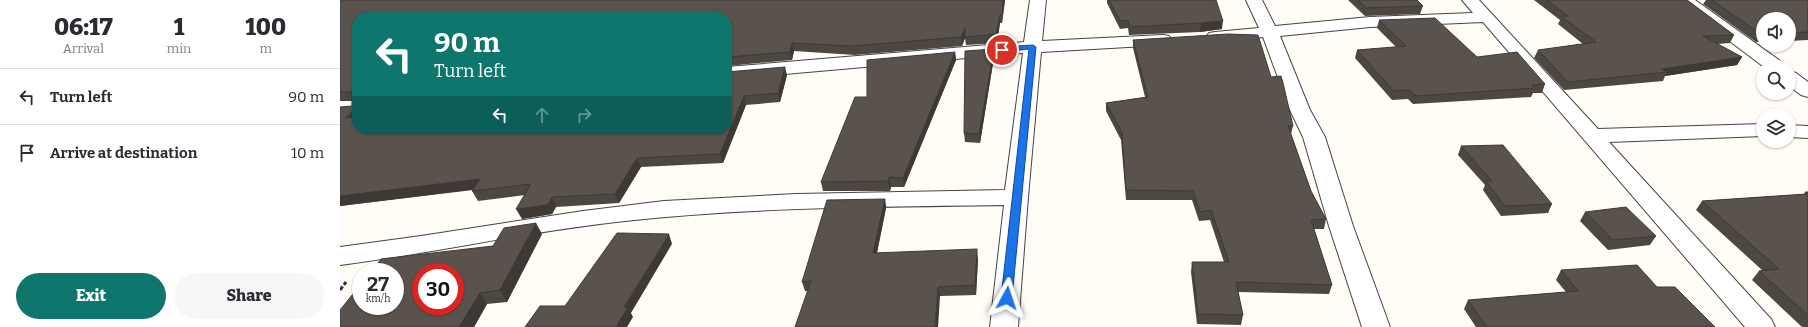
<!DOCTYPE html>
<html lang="en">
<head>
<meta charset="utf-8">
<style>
  :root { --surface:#fff; --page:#f7f7f7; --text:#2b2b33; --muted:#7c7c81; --line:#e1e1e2; --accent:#0f766e }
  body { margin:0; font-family:Bitter,serif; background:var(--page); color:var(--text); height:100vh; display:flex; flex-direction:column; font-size:15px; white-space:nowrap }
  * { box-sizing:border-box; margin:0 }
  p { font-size:13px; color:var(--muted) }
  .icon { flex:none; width:22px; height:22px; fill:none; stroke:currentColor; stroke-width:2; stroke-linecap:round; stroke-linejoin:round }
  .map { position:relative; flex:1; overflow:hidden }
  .details { display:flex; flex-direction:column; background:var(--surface); width:340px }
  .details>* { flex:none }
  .top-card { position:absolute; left:12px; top:12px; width:380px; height:122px; border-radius:16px; box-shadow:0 1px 3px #0004; background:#0f766e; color:#fff; overflow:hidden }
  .controls { position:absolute; left:1416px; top:12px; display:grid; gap:8px }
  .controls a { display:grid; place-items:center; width:40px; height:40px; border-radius:50%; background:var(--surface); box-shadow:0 1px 3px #0004; font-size:20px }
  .speed { position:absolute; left:12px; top:263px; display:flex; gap:8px; font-size:20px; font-weight:700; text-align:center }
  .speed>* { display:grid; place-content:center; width:52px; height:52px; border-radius:50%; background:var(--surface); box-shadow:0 1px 3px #0004; line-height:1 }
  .speed small { font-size:10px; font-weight:400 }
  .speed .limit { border:6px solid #d22; background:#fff; color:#111 }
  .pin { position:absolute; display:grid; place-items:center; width:34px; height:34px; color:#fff; margin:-17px; border:2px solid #fff; border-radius:50%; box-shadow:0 1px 4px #0007 }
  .me { position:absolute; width:44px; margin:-22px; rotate:5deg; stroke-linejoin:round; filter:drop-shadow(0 0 3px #0008) }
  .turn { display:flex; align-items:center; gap:14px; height:84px; padding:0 16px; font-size:18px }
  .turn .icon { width:52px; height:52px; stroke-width:2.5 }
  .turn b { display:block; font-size:28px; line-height:34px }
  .lanes { display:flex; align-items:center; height:38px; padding:0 16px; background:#0003; justify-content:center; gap:20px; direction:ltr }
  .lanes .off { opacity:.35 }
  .eta { display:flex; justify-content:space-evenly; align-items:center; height:68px; text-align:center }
  .eta b { font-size:24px; font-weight:800; line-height:28px }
  .action { display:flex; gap:8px; margin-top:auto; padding:8px 16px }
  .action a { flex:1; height:46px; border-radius:24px; background:var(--accent); color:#fff; font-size:16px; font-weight:800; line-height:46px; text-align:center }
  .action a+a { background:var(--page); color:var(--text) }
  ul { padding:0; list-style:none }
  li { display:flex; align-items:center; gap:12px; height:56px; padding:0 16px; border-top:1px solid var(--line) }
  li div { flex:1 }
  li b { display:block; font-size:15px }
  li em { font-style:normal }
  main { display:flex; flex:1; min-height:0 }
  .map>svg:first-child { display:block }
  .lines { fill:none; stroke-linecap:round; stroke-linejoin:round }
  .street-casing { stroke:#444; stroke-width:2 }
  .path { stroke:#333; stroke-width:3; stroke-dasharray:4.5 2; stroke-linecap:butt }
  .street { fill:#fff; fill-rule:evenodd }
  .wall { fill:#4d4742 }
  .shaded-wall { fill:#3f3936 }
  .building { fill:#5a524d; stroke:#3f3936; fill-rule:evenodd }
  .route { fill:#1a73e8; stroke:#114b97 }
</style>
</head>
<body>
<main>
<section class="details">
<div class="eta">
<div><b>06:17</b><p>Arrival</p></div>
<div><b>1</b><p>min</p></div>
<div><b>100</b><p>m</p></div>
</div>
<ul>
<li><svg class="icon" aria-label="left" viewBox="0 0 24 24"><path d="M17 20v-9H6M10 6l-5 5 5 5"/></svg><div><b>Turn left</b></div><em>90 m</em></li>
<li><svg class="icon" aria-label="arrive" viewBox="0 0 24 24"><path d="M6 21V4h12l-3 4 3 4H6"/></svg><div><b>Arrive at destination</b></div><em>10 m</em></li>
</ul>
<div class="action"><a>Exit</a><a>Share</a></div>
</section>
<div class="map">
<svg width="1468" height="327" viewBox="0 0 1468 327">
  <rect width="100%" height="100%" fill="#fffdf5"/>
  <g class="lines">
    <!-- street casing -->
    <g class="street-casing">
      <path id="street" d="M690,0h16l-4,41 121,-6 6,1 3,4 -3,4 -6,1 -122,7 -13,145 -10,130h-28l14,-122c-127,2 -253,2 -379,16 -96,10 -190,32 -285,44v-18l81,-11 162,-25 81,-10 132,-7 209,-4 18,-137 -296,26v-12l297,-25z
        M906,0h16l13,26 95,-9 103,-4 -11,-13h17l119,129 165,-5v12l-154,6 162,177 4,8h-30l-262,-305 -113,5 -90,9 30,74 15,27 28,89 37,101h-28l-33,-101 -26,-89 -13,-27 -27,-73 -48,5 -6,-1 -3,-4 3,-4 6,-1 44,-4z
        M1337,0h18l88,63 2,4h-21l-85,-64z
        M1449,71l7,2 12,9v15l-7,-2 -12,-9z
        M1449,125l19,1v12l-19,-1z"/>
    </g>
    <!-- path -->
    <path class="path" d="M0,290l6,-8"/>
    <!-- street -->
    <use href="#street" class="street"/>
  </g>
  <!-- wall -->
  <path class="wall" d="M0,0h665l-3,23h-2l-3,20 -31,2 -1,-7 -3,8 -107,9 -61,-4 -2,9 -65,6v-49h-370v112h370v-57l60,3 -7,27 -34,3 -23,58 -82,4 -22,36 -63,4 -4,7 -30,5 3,-24 -47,6 -6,-10 1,-1 -133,16 12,-100v-5h-12z
    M767,0h109l6,29 -22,3 -71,3 -1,-7 -8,1 -13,-26z
    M1008,0h69l6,6 -3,8 -55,2z
    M1194,0h153l47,35 -4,8 -13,1 25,13 -5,8 -72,11 -2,5 -99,9 -30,-32 4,-8 45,-6 -25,-20 2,-4z
    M1366,0h102v40l-19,1v-22h-26v23h-7l-53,-38z
    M1039,20l98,37 68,27 -3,9h-9l-2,4 -118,7 -5,-5 -16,1 -37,-42 2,-8 39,-3 -19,-19z
    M793,40l138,37 22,49 -2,8 20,57 15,28 -2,10h-10l18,56 -3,9 -91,-2 5,23 -2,10 -44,-1 -6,-52 1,-10h32l-14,-42 -11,1 -7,-21h-66l-5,-60 -15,-29v-8l39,-6 -12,-49z
    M615,52l1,8 -52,127h-13l-1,4h-67l-2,-9 46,-85z
    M654,57l-14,86 -15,-1 -1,-9z
    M1121,146l91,58 -4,9 -47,3 -18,-26 2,-5 -27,-30z
    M1465,192h3v135h-6l-50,-47 7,-9 3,-1 -66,-60 6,-9 102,-7z
    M545,199l1,9 -9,45 101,6 -2,36 -36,1 -135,-5 -3,-9z
    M1245,212l71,24 -6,9 -42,5 -28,-29z
    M202,234l-35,68 -20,2 -13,23h-134l153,-81z
    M1221,270l96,17 58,40h-239l-12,-18 4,-9 98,-8 -10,-12z"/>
  <!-- shaded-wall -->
  <path class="shaded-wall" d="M663,0h2l-3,23v-8z
    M660,15v8l-3,20 -1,-9z
    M883,21l-1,8 -22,3 1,-9z
    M625,28v10l-3,8 -1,-9z
    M452,43l2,8 -2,9 -2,-8z
    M654,49v8l-14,86 -1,-9z
    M615,52l1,8 -52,127 -1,-9z
    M1402,57l-5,8 -72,11 2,-4 -5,-3z
    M445,67l2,8 -7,27 -2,-9z
    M404,96l2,9 -23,58 -3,-9z
    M17,107v15l-12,-4z
    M297,158l4,9 -22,36 -4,-9z
    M549,177l2,10 -1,4 -2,-10z
    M140,179l5,9 -145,18v-10z
    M212,197l4,10 -4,7 -30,5 -6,-10z
    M545,199l1,9 -11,54 -2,-9z
    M196,223l6,11 -35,68 -7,-12z
    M329,234l3,10 -41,69 2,4 -6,10h-11l8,-20z
    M637,249l1,10 -2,36 -1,-10z
    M598,287l2,9 -2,31h-3z
    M140,293l7,11 -13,23h-15z"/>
  <!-- building -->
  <path class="building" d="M0,0h663l-1,15h-2l-4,19 -31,3v-9l-4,9 -108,9 -61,-3 -2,9 -63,5v-40h-370v90l-12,11 12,-1v12h370v-57l58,-5 -7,26 -34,3 -24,58 -83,4 -22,36 -63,3 -4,8 -32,4 15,-25 -59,7 8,-12 -140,17v-89l12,-1v-14h-12z
    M769,0h107l7,21 -22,2 -71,4 -2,-7 -8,1z
    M1018,0h59l6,6 -57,2z
    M1207,0h140l47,35 -31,1 39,21 -80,12 5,3 -99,10 -30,-32 58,-8 -35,-26h7z
    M1372,0h96v32l-19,1v-14h-26v15h-2z
    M1095,18l42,39 40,-5 28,32 -13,1 3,3 -119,8 -6,-6 -16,1 -37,-41 49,-4 -27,-26z
    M888,34l30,1 13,42 10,-1 2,7 10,43h-5l23,65 15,28 -15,1 21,65 -96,-3 7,33 -45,-1 -6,-52h37l-18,-52 -11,2 -7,-21 -67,-1 -4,-58 -16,-29 42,-6 -15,-57z
    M654,49l-15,85 -15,-1 1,-82z
    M615,52l-52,126 -14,-1 -1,4 -67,1 34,-85h12v-37z
    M1163,145l49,59 -47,2 -19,-25h6l-31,-35z
    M1465,192h3v123l-49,-44 20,-2 -77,-68 105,-7z
    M545,199l-12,54 104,-4 -2,36 -37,2 -3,40h-140l16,-46 -9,1 25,-82z
    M1286,207l30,29 -43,4 -28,-28z
    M196,223l-36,67 -20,3 -21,34h-119v-17l21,-26v22h34v-34h-24l10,-13 112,-13 11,-18zM81,272h34v34h-34z
    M277,233l52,1 -45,73h4l-12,20h-91l15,-21h25z
    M1297,265l20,22h18l40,40h-228l-19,-27 110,-9 -17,-21z"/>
  <!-- route -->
  <path class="route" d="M693,45l3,2 -24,251 -1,3h-8l-2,-3 28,-249 -27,3 -3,-2 3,-3z"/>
</svg>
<div class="controls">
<a><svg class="icon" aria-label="sound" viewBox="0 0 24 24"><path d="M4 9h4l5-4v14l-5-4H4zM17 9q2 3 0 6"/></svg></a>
<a><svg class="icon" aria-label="search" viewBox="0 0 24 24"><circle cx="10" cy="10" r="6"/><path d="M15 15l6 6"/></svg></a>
<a><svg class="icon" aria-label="layers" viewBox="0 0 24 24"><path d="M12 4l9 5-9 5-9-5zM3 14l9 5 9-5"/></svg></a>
</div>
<div class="speed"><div>27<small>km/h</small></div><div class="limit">30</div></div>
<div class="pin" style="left:662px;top:50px;background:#d93025"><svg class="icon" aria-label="arrive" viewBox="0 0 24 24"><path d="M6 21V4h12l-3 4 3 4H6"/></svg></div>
<svg class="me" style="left:667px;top:298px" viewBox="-20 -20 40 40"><path d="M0-17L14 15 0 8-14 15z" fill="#1a73e8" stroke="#fff" stroke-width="4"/></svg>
<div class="top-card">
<div class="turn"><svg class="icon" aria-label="left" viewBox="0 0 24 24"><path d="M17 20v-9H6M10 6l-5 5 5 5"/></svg><div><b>90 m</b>Turn left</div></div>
<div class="lanes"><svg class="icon" aria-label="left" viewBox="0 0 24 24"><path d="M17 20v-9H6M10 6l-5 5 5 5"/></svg><svg class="icon off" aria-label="ahead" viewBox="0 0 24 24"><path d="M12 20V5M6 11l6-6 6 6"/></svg><svg class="icon off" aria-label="right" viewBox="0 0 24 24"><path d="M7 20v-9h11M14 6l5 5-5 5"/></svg></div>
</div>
</div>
</main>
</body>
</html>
